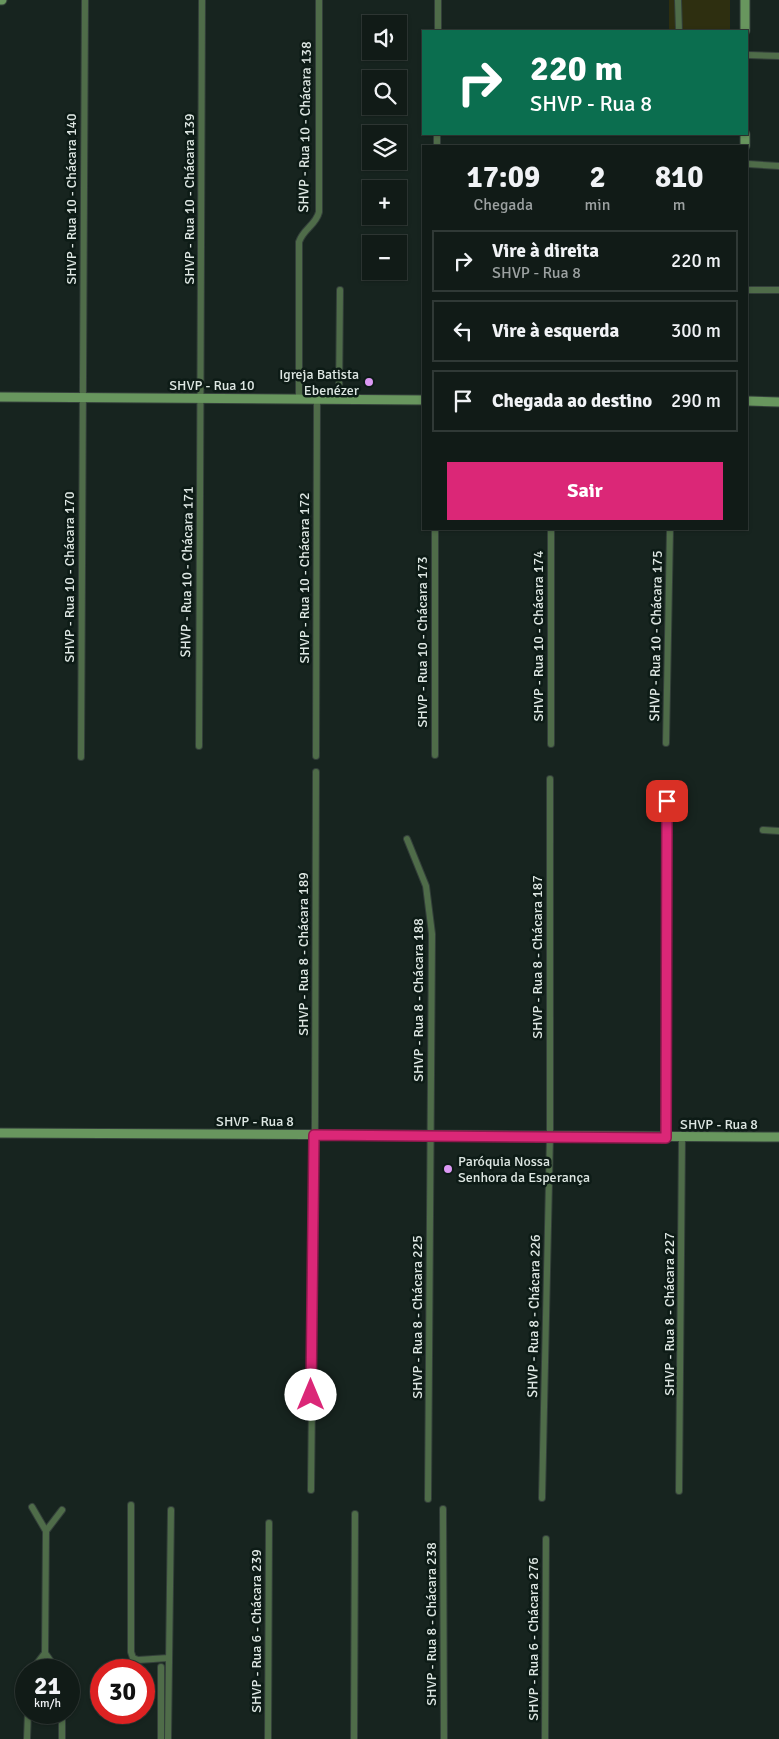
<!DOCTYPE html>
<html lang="pt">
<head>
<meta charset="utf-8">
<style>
  :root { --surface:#111b17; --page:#1a2420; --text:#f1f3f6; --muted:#9ca1a1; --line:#303936; --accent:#db2777 }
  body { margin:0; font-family:Signika,sans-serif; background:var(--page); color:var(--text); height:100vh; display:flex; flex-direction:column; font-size:19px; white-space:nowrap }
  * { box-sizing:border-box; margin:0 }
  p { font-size:16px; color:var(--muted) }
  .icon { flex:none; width:28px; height:28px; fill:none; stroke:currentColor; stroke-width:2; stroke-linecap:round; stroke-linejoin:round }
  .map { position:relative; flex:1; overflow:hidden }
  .panel { position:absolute; left:422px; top:145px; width:326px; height:385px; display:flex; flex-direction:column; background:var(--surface); border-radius:0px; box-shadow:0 1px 4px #0004,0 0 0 1px var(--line) }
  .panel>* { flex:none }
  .guide { position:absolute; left:422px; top:30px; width:326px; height:105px; border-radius:0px; box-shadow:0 1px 4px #0004,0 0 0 1px var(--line); background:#0b6e4f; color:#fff; overflow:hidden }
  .fabs { position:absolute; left:362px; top:15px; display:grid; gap:10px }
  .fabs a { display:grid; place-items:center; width:45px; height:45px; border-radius:0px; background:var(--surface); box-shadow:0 1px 4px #0004,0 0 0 1px var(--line); font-size:25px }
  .speed { position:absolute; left:15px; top:1659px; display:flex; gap:10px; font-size:25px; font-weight:700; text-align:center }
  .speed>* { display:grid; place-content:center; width:65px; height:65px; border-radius:50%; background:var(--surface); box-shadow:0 1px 4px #0004,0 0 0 1px var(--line); line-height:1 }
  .speed small { font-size:12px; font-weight:400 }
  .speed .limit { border:8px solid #d22; background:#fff; color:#111 }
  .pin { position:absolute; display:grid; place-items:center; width:42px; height:42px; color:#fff; margin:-21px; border-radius:10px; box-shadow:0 2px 8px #0006 }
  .me { position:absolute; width:55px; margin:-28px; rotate:0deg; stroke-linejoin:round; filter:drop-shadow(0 0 4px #0008) }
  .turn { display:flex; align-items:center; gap:18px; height:105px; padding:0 25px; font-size:22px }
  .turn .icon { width:65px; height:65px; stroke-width:2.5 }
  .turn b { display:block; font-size:35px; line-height:42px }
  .eta { display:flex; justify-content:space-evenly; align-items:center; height:85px; text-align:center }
  .eta b { font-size:30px; font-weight:800; line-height:35px }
  .cta { display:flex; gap:10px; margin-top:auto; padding:10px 25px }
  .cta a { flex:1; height:58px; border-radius:0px; background:var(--accent); color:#fff; font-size:20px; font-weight:800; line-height:58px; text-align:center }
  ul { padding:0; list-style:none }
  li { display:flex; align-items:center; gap:15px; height:62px; margin:0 10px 8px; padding:0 15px; border:2px solid var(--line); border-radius:0px }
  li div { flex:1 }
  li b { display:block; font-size:19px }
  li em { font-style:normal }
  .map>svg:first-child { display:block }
  .green { fill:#2e2f10 }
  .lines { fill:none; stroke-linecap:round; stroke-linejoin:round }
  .street-casing { stroke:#333f3a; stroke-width:8 }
  .secondary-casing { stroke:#333f3a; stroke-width:11 }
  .street { stroke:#4f6c49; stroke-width:6 }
  .secondary { stroke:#68965e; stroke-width:9 }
  .route-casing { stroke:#8e194d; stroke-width:12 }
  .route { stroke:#db2777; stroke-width:9 }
  .poi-dot { fill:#dc99f4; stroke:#0d1b16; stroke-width:2 }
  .labels { text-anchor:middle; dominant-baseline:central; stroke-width:5; stroke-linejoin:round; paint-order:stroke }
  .street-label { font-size:14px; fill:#dee7e3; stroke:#0d1b16 }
  .poi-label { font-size:14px; fill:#dee7e3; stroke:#0d1b16; text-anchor:end }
</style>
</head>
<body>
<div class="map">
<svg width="779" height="1739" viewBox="0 0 779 1739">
  <rect width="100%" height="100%" fill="#17241f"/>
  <!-- green -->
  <path class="green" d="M669,0h61v31h-61z"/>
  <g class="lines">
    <!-- street casing -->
    <g class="street-casing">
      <path id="street" d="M678,0l1,31
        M438,31v-31
        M748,55l31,1
        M437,146v-12
        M748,164l31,2
        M748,290h31
        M299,399v-157c4,-13 17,-17 20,-30v-212
        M339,399l1,-109
        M666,743l4,-214
        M551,744v-215
        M199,746l3,-746
        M435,755v-226
        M316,756l1,-357
        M81,757l4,-757
        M763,830l16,1
        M407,839l19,47 6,48 -4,565
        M666,1137l1,-336
        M311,1490l4,-369 1,-349
        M679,1491l3,-354
        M542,1498l8,-362v-357
        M131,1505v147l2,6 5,2 30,-2
        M32,1507l14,24 16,-21
        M443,1509l1,230
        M45,1653l12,17
        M32,1670l13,-17 1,-122
        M27,1739l1,-27
        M62,1739v-27
        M161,1739v-72
        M168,1739l3,-229
        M268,1739l1,-216
        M354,1739l1,-225
        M545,1739l1,-200"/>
    </g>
    <!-- secondary casing -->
    <g class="secondary-casing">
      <path id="secondary" d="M0,0h2
        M745,0v31
        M745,146v-12
        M0,397l424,3
        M748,401l31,1
        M0,1133l779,4"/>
    </g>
    <!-- street -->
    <use href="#street" class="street"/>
    <!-- secondary -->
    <use href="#secondary" class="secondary"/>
  </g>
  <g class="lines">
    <!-- route casing -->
    <g class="route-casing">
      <path id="route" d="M311,1395l3,-260 352,3 1,-337"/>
    </g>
    <!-- route -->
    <use href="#route" class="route"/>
  </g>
  <!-- markers -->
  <g class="poi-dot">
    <circle cx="369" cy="382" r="5"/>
    <circle cx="448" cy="1169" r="5"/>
  </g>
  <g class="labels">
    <!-- street labels -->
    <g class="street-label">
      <text transform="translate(305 127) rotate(-89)">SHVP - Rua 10 - Chácara 138</text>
      <text transform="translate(71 199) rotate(-90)">SHVP - Rua 10 - Chácara 140</text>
      <text transform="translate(189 199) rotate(-90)">SHVP - Rua 10 - Chácara 139</text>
      <text x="212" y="385">SHVP - Rua 10</text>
      <text transform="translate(187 572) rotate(-89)">SHVP - Rua 10 - Chácara 171</text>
      <text transform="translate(69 577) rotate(-90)">SHVP - Rua 10 - Chácara 170</text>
      <text transform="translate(304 578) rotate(-90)">SHVP - Rua 10 - Chácara 172</text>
      <text transform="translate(538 636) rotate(-90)">SHVP - Rua 10 - Chácara 174</text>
      <text transform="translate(656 636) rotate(-89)">SHVP - Rua 10 - Chácara 175</text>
      <text transform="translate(422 642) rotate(-90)">SHVP - Rua 10 - Chácara 173</text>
      <text transform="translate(303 954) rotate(-90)">SHVP - Rua 8 - Chácara 189</text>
      <text transform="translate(537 957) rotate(-90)">SHVP - Rua 8 - Chácara 187</text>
      <text transform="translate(418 1000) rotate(-90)">SHVP - Rua 8 - Chácara 188</text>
      <text x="255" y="1121">SHVP - Rua 8</text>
      <text x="719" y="1124">SHVP - Rua 8</text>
      <text transform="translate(669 1314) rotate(-90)">SHVP - Rua 8 - Chácara 227</text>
      <text transform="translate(534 1316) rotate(-89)">SHVP - Rua 8 - Chácara 226</text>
      <text transform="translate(417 1317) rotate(-90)">SHVP - Rua 8 - Chácara 225</text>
      <text transform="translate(431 1624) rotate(-90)">SHVP - Rua 8 - Chácara 238</text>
      <text transform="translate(256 1631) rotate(-90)">SHVP - Rua 6 - Chácara 239</text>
      <text transform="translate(533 1639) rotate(-90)">SHVP - Rua 6 - Chácara 276</text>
    </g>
    <!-- poi labels -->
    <g class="poi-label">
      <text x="359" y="374">Igreja Batista<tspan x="359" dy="16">Ebenézer</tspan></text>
      <text x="458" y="1161" text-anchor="start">Paróquia Nossa<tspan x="458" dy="16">Senhora da Esperança</tspan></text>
    </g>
  </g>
</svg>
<div class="fabs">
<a><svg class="icon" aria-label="sound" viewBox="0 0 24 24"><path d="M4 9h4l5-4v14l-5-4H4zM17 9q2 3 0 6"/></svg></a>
<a><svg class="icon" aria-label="search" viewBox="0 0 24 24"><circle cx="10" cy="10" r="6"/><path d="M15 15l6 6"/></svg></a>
<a><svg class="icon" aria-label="layers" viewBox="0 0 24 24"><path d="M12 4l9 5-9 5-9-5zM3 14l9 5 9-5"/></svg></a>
<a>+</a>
<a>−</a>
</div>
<div class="speed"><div>21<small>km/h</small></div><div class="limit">30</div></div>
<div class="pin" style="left:667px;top:801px;background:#d93025"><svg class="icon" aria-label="arrive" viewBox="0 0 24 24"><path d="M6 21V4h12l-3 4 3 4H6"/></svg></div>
<svg class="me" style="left:311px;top:1395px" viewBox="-20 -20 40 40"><circle r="19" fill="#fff"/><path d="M0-13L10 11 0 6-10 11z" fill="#db2777"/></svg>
<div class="guide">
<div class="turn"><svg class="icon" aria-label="right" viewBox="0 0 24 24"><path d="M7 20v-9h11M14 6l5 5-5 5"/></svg><div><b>220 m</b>SHVP - Rua 8</div></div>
</div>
<section class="panel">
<div class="eta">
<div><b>17:09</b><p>Chegada</p></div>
<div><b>2</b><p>min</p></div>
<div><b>810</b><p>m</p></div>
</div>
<ul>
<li><svg class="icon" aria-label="right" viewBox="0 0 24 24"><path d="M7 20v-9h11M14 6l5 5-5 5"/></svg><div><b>Vire à direita</b><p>SHVP - Rua 8</p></div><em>220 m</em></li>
<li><svg class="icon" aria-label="left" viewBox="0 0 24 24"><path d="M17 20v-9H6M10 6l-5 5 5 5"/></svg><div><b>Vire à esquerda</b></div><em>300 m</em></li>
<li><svg class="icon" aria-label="arrive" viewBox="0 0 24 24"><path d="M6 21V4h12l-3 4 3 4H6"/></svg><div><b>Chegada ao destino</b></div><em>290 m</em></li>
</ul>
<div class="cta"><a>Sair</a></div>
</section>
</div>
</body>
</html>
